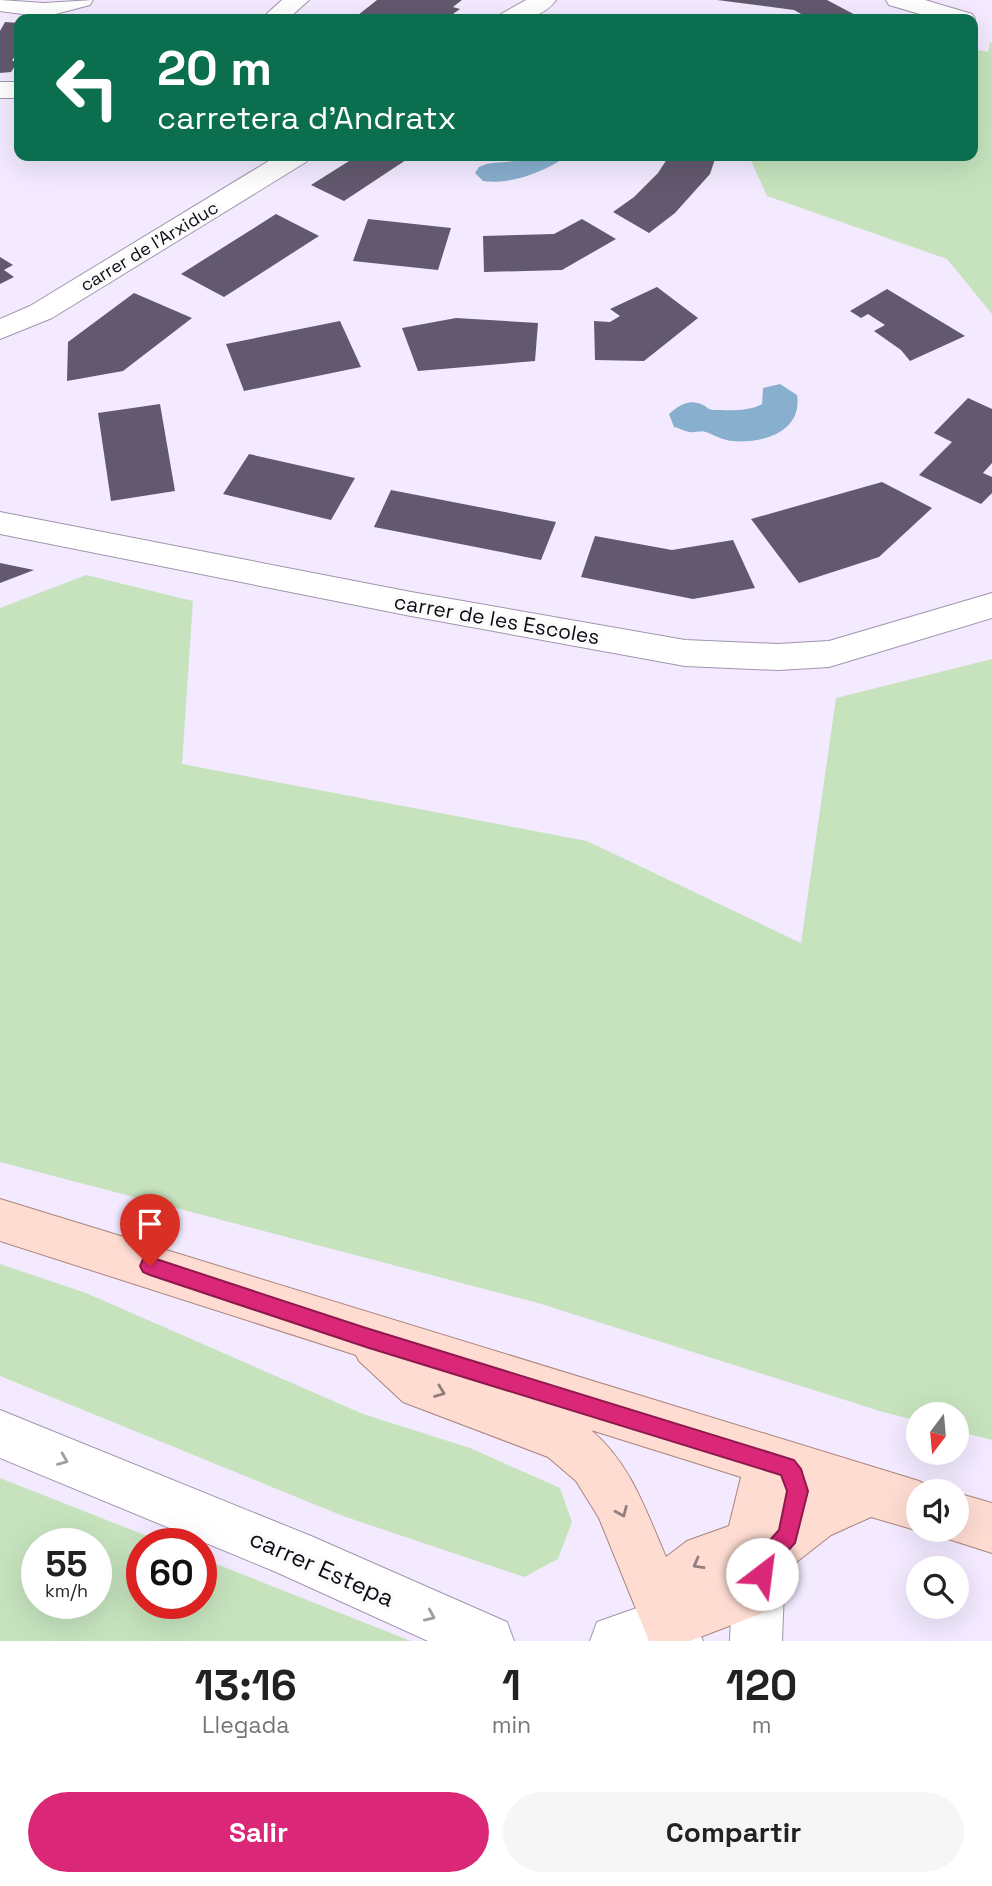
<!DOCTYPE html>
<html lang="es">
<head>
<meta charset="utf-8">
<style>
  :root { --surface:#fff; --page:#f6f6f6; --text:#222; --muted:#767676; --accent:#db2777 }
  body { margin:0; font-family:"Space Grotesk",sans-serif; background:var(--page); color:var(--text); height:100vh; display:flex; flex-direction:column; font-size:26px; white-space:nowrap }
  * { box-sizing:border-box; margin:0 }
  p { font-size:23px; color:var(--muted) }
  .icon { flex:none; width:38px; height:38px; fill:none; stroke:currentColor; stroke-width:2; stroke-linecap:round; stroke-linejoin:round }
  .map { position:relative; height:1641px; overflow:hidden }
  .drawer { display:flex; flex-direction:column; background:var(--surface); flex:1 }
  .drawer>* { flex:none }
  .guide { position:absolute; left:14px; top:14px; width:964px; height:147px; border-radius:14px; box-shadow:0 7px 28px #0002; background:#0b6e4f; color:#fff; overflow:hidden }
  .needle { width:46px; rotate:196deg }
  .buttons { position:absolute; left:906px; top:1402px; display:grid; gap:14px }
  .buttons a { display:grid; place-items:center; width:63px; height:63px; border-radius:50%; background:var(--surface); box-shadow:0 7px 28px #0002; font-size:35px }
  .speed { position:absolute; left:21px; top:1528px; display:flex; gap:14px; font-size:35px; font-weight:700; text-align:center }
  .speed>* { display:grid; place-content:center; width:91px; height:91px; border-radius:50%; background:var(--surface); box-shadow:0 7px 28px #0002; line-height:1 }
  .speed small { font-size:18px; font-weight:400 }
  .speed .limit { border:10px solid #d22; background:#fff; color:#111 }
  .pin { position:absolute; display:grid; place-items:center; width:60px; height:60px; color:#fff; margin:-72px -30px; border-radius:50% 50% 50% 0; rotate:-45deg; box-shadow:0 0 7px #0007 }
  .pin .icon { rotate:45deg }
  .me { position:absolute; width:77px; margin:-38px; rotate:30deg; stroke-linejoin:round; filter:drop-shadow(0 0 5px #0008) }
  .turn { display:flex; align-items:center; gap:24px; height:147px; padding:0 28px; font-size:32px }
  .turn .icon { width:91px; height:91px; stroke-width:2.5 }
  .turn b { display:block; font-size:49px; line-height:60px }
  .eta { display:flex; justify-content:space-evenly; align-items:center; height:119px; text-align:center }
  .eta b { font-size:42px; font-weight:700; line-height:49px }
  .cta { display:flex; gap:14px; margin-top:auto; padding:14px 28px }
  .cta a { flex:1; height:80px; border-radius:42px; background:var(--accent); color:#fff; font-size:28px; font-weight:700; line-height:80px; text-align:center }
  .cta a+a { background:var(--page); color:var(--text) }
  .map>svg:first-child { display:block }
  .green { fill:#c6e3be; fill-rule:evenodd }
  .water { fill:#88afce }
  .building { fill:#63596f }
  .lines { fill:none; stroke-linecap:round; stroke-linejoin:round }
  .street-casing { stroke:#a095ad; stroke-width:2 }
  .primary-casing { stroke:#aa847c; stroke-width:2 }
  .street { fill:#fff; fill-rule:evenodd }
  .primary { fill:#fedcd2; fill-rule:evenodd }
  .oneway { stroke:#937e7d }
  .oneway2 { stroke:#9f9ea1 }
  .route { fill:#db2777; stroke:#8e194d; stroke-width:2 }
  .labels { text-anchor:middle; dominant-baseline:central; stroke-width:7; stroke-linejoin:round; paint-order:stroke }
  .far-street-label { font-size:18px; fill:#100c15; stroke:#fbfbfb }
  .street-label { font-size:21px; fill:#100c15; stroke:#fbfbfb }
  .near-street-label { font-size:24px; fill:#100c15; stroke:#fbfbfb }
</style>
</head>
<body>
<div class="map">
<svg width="992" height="1641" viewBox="0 0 992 1641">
  <rect width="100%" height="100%" fill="#f3eaff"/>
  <!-- green -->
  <path class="green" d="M990,42l2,1v271l-45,-55 -180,-63 -18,-40h224v-107l15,3z
    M86,575l107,26 -11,163 405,77 214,102 35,-245 156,-39v781l-35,-9v-17h-38v7l-36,-9 -345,-109 -538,-141v-554z
    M0,1264l86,29 277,121 107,34 90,40 12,34 -14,37 -34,18 -181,-61 -343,-140z
    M0,1478l165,65 -23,1v59h59v-45l210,83h-411zM37,1544h59v59h-59z"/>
  <!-- water -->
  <path class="water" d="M528,156h39c-23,16 -56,29 -84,25l-8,-8 4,-6c17,-8 29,-1 49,-11z
    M780,384l17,11c6,37 -35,49 -65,46 -10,-1 -18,-6 -26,-9 -5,-2 -11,1 -17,0 -5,-1 -10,-4 -15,-5l-5,-13c10,-9 21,-16 34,-9 6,3 4,4 10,5 15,0 36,2 49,-6l1,-16z"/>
  <!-- building -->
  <path class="building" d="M377,0h85l-9,7 7,2 -14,10h-93z
    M717,0h110l36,19h-53l-16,-9z
    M5,22l14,1v25l-7,13h6l-7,11 -11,1v-42z
    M357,156h55l-68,45 -33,-16z
    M669,156h47l-6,18 -35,39 -26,20 -36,-21 21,-15 24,-24z
    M276,214l43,22 -95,61 -43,-23z
    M368,219l83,9 -13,42 -85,-9z
    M582,219l34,20 -54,31 -78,2 -1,-36 71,-2z
    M0,257l13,8 -9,5 10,7 -14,7z
    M657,287l41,31 -54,43 -49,-1 -1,-39 16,1 10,-6 -10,-7z
    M887,289l78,47 -55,25 -9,-11 -27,-19 11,-6 -17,-11 -7,4 -11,-7z
    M134,293l58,25 -69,53 -56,10 1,-39z
    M456,318l82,5 -3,38 -117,10 -16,-43z
    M340,321l21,46 -117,24 -18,-47z
    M968,398l24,11v54l-9,10 9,4v16l-11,11 -62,-29 33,-33 -18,-9z
    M160,404l15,87 -64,10 -13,-88z
    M249,454l106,24 -24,42 -108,-26z
    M882,482l50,26 -53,49 -80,26 -48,-64z
    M391,490l165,32 -15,38 -167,-33z
    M595,536l77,14 61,-10 22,48 -62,11 -112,-22z
    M0,563l34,7 -34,13z"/>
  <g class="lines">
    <!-- street casing -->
    <g class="street-casing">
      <path id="street" d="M0,0l44,3 49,-3 -3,5 -46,12 -44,-6z
        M282,0h27l-21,19h-27z
        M526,0h30c-13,19 -38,20 -58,19l3,-5z
        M886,0h39l47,14 3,5 -2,4v-4h-36l-48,-14z
        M0,82h19v16h-19z
        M277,156h33l-4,6 -254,156 -52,21v-20l30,-13z
        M0,512l411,80 274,48 93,4 51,-3 163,-48v25l-163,49 -51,3 -93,-4 -274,-50 -411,-82z
        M0,1410l311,126 196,86 7,19h-86l-152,-69 -276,-114z
        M758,1564l18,8 8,18 -2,51h-52l2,-51 8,-18z
        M668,1597l18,8 17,36h-113l7,-19z"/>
    </g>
    <!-- primary casing -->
    <g class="primary-casing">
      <path id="primary" d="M0,1199l919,282 19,10h-19v39h4l-4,1 -48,-14 -40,18 -37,29 -7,9 -11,35 -86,33h-41l-50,-123 -23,-37 -28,-24 -145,-55 -44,-41 -3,-6 -356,-114zM591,1430l150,47 -12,49 -42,15 -21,16c-20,-46 -35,-93 -75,-127zM788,1492l14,4 -16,9z
        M957,1493l35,10v50l-53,-17 -2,-6h20z"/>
    </g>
    <!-- street -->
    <use href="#street" class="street"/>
    <!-- primary -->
    <use href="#primary" class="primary"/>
  </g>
  <!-- one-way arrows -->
  <defs><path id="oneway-chevron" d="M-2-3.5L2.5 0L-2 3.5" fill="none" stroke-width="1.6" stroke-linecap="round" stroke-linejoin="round" transform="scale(1.75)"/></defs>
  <g class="oneway">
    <use href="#oneway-chevron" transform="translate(440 1392) rotate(21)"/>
    <use href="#oneway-chevron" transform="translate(622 1512) rotate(67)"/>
    <use href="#oneway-chevron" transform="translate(698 1564) rotate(151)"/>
  </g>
  <g class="oneway2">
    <use href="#oneway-chevron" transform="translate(63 1460) rotate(22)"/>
    <use href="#oneway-chevron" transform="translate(430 1616) rotate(24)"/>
  </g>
  <!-- route -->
  <path class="route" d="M150,1257l216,71 428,132 7,9 7,22 -13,52 -20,22 -5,17 -8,3 -7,-3 -3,-8 7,-22 20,-22 8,-39 -6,-16 -415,-128 -216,-72 -7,-3 -3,-6 3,-7z"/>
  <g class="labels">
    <!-- far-street labels -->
    <g class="far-street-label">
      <text transform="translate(149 246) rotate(-31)">carrer de l'Arxiduc</text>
    </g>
    <!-- street labels -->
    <g class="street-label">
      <text transform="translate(497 619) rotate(10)">carrer de les Escoles</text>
    </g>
    <!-- near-street labels -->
    <g class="near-street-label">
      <text transform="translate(322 1568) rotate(24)">carrer Estepa</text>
    </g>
  </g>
</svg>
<div class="buttons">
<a><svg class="needle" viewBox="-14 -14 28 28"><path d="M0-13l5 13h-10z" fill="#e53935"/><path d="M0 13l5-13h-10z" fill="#767676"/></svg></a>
<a><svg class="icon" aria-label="sound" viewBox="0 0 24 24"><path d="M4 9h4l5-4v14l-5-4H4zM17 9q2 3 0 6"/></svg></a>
<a><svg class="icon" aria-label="search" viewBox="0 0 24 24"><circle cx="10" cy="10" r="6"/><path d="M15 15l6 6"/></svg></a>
</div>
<div class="speed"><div>55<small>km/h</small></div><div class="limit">60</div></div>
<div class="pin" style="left:150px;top:1266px;background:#d93025"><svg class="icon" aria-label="arrive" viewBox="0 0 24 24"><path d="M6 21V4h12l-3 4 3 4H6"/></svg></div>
<svg class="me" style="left:762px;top:1574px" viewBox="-20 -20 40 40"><circle r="19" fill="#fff"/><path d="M0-13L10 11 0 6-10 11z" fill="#db2777"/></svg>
<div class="guide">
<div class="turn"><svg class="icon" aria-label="left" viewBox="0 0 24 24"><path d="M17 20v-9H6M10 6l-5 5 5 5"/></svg><div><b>20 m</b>carretera d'Andratx</div></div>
</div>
</div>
<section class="drawer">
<div class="eta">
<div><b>13:16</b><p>Llegada</p></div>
<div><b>1</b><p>min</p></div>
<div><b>120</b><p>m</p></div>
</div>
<div class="cta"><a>Salir</a><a>Compartir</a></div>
</section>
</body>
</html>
